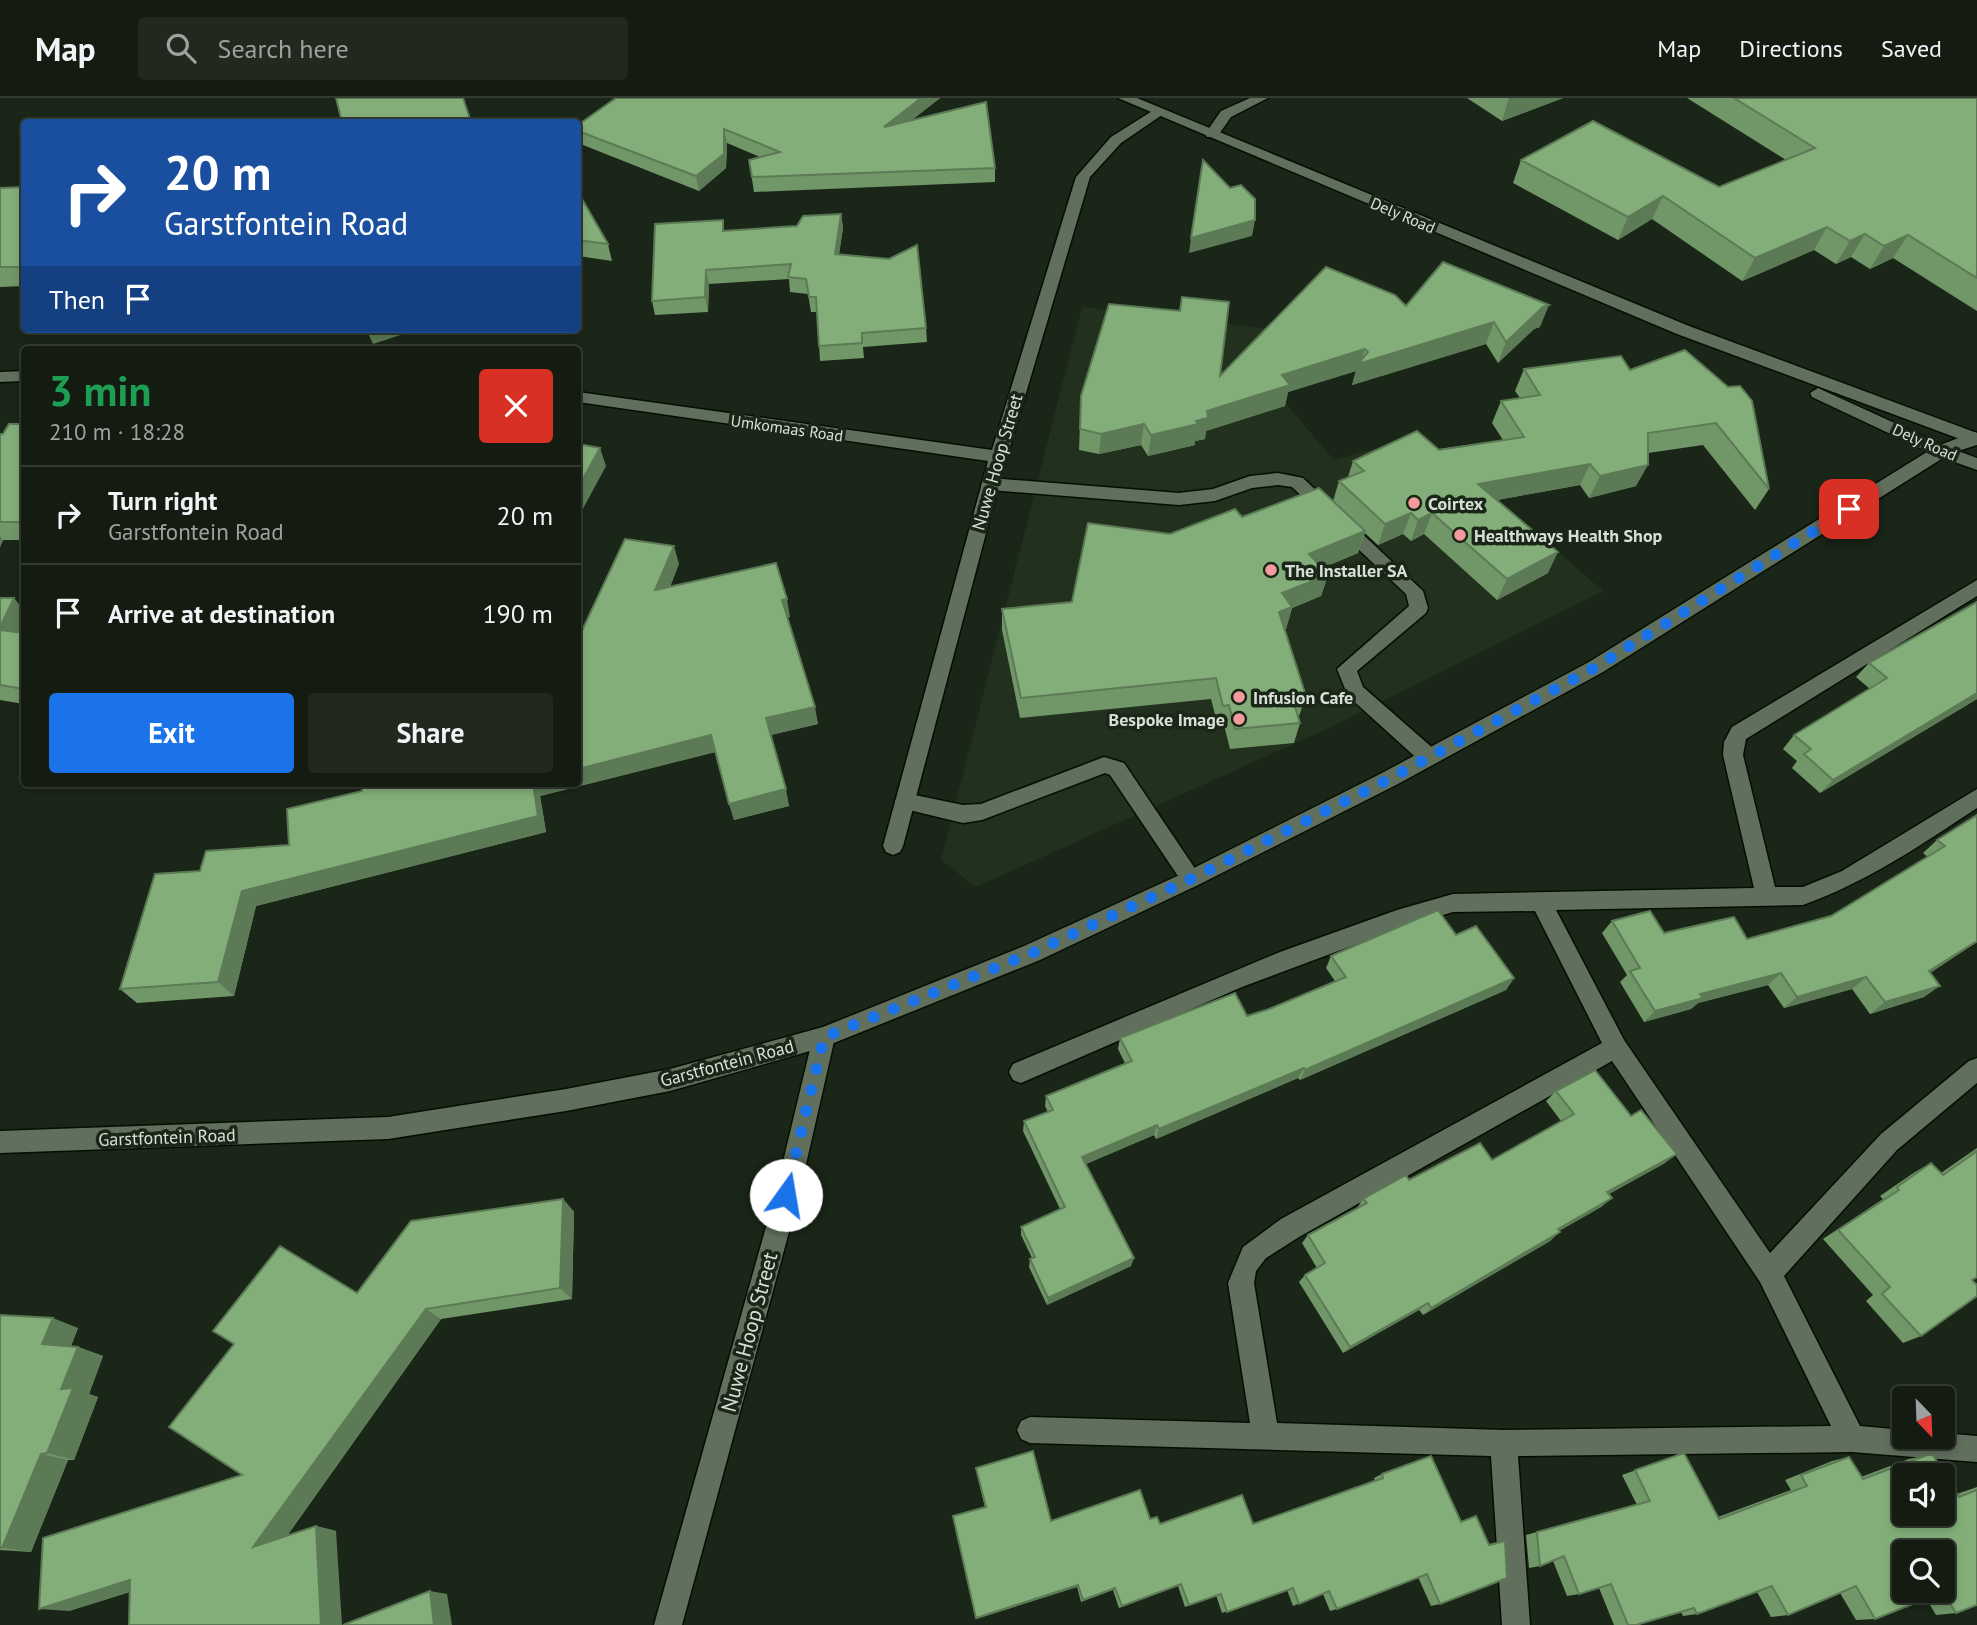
<!DOCTYPE html>
<html lang="en">
<head>
<meta charset="utf-8">
<style>
  :root { --surface:#141c11; --page:#21291f; --text:#f1f3f6; --muted:#9da19f; --line:#333a31; --accent:#1a73e8 }
  body { margin:0; font-family:"PT Sans",sans-serif; background:var(--page); color:var(--text); height:100vh; display:flex; flex-direction:column; font-size:26px; white-space:nowrap }
  * { box-sizing:border-box; margin:0 }
  p { font-size:23px; color:var(--muted) }
  .icon { flex:none; width:38px; height:38px; fill:none; stroke:currentColor; stroke-width:2; stroke-linecap:round; stroke-linejoin:round }
  .map { position:relative; flex:1; overflow:hidden }
  .sheet { position:absolute; left:21px; top:248px; width:560px; height:441px; display:flex; flex-direction:column; background:var(--surface); border-radius:7px; box-shadow:0 4px 10px #0003,0 0 0 2px var(--line) }
  .sheet>* { flex:none }
  .guide { position:absolute; left:21px; top:21px; width:560px; height:214px; border-radius:7px; box-shadow:0 4px 10px #0003,0 0 0 2px var(--line); background:#1a4fa0; color:#fff; overflow:hidden }
  .needle { width:46px; rotate:157deg }
  .buttons { position:absolute; left:1892px; top:1288px; display:grid; gap:14px }
  .buttons a { display:grid; place-items:center; width:63px; height:63px; border-radius:7px; background:var(--surface); box-shadow:0 4px 10px #0003,0 0 0 2px var(--line); font-size:35px }
  .pin { position:absolute; display:grid; place-items:center; width:60px; height:60px; color:#fff; margin:-30px; border-radius:14px; box-shadow:0 4px 10px #0006 }
  .me { position:absolute; width:77px; margin:-38px; rotate:13deg; stroke-linejoin:round; filter:drop-shadow(0 0 5px #0008) }
  .turn { display:flex; align-items:center; gap:24px; height:147px; padding:0 28px; font-size:32px }
  .turn .icon { width:91px; height:91px; stroke-width:2.5 }
  .turn b { display:block; font-size:49px; line-height:60px }
  .then { display:flex; align-items:center; height:66px; padding:0 28px; background:#0003; gap:14px; font-size:26px }
  .round { display:grid; place-items:center; flex:none; width:74px; height:74px; border-radius:7px; background:var(--page) }
  .overview { display:flex; align-items:center; justify-content:space-between; height:119px; padding:0 28px }
  h1 { font-size:42px; font-weight:800; line-height:52px; color:#1e9e55 }
  .button { display:flex; gap:14px; margin-top:auto; padding:14px 28px }
  .button a { flex:1; height:80px; border-radius:7px; background:var(--accent); color:#fff; font-size:28px; font-weight:800; line-height:80px; text-align:center }
  .button a+a { background:var(--page); color:var(--text) }
  ul { padding:0; list-style:none }
  li { display:flex; align-items:center; gap:21px; height:98px; padding:0 28px; border-top:2px solid var(--line) }
  li div { flex:1 }
  li b { display:block; font-size:26px }
  li em { font-style:normal }
  header { display:flex; align-items:center; gap:42px; box-sizing:border-box; height:98px; padding:0 35px; background:var(--surface); border-bottom:2px solid var(--line) }
  header strong { font-size:33px }
  nav { display:flex; gap:38px; margin-inline-start:auto; font-size:24px }
  .search { width:490px; height:63px; background:var(--page); display:flex; align-items:center; gap:18px; box-sizing:border-box; padding:0 24px; border-radius:7px; color:var(--muted); font-size:26px }
  .map>svg:first-child { display:block }
  .built { fill:#21311d }
  .lines { fill:none; stroke-linecap:round; stroke-linejoin:round }
  .service-casing { stroke:#050e03; stroke-width:3 }
  .minor-casing { stroke:#050e03; stroke-width:3 }
  .tertiary-casing { stroke:#050e03; stroke-width:3 }
  .secondary-casing { stroke:#050e03; stroke-width:3 }
  .service { fill:#616f5d; fill-rule:evenodd }
  .minor { fill:#616f5d; fill-rule:evenodd }
  .tertiary { fill:#616f5d; fill-rule:evenodd }
  .secondary { fill:#616f5d; fill-rule:evenodd }
  .wall { fill:#719668 }
  .shaded-wall { fill:#5c7a55 }
  .building { fill:#83ae79; stroke:#5c7a55; stroke-width:2; fill-rule:evenodd }
  .route { stroke:#1a73e8; stroke-width:12; stroke-dasharray:0 21.6 }
  .poi-dot { fill:#f59b9e; stroke:#1a2617; stroke-width:2.5 }
  .labels { text-anchor:middle; dominant-baseline:central; stroke-width:7; stroke-linejoin:round; paint-order:stroke }
  .far-street-label { font-size:16px; fill:#d8e0d6; stroke:#1a2617 }
  .street-label { font-size:18px; fill:#d8e0d6; stroke:#1a2617 }
  .poi-label { font-size:18px; font-weight:bold; fill:#d8e0d6; stroke:#1a2617; text-anchor:start }
  .near-street-label { font-size:21px; fill:#d8e0d6; stroke:#1a2617 }
</style>
</head>
<body>
<header>
<strong>Map</strong>
<div class="search"><svg class="icon" aria-label="search" viewBox="0 0 24 24"><circle cx="10" cy="10" r="6"/><path d="M15 15l6 6"/></svg>Search here</div>
<nav><a>Map</a><a>Directions</a><a>Saved</a></nav>
</header>
<div class="map">
<svg width="1977" height="1527" viewBox="0 0 1977 1527">
  <rect width="100%" height="100%" fill="#1a2617"/>
  <!-- built -->
  <path class="built" d="M1082,209l190,22 -28,25 90,106 90,-25 179,156 -276,138 -351,158 -35,-27z"/>
  <g class="lines">
    <!-- service casing -->
    <g class="service-casing">
      <path id="service" d="M1278,375l25,5 120,113 5,17 -2,5 -69,58 6,16 73,64 3,6 -3,6 -7,2 -7,-2 -74,-67 -11,-27 72,-63 -3,-12 -114,-107 -14,-2 -26,3 -37,13 -36,4 -189,-15 -9,-6 9,-6 189,15 34,-4 37,-13z
        M1104,659l20,6 74,110 4,6 -4,6 -7,3 -7,-3 -74,-110 -5,-2 -123,47 -19,3 -58,-14 -7,-2 -3,-6 3,-6 7,-2 58,12 18,-1z"/>
    </g>
    <!-- minor casing -->
    <g class="minor-casing">
      <path id="minor" d="M1250,0h18l-37,19 -14,20h-10l-2,-3 16,-23z
        M1157,10l7,4 -2,3 -41,28 -31,34 -91,307 -96,362 -3,6 -7,3 -7,-3 -3,-6 105,-385 -410,-59v-10l414,58 84,-273 35,-40z
        M24,273v10l-24,1v-10z
        M1977,482v16l-231,143 -3,16 32,132h28l39,-16 135,-82v19c-56,37 -110,74 -174,97l-247,5 68,130 146,213 111,-119 88,-73 8,-3v25l-80,67 -113,126 76,150 44,4v7h38v-4l35,3v26l-125,-10 -334,4 12,169h-28l-11,-169 -461,-13 -9,-4 -4,-9 4,-9 9,-4 220,6 -22,-140 15,-36 38,-28 321,-176 -67,-132 -82,1 -56,17 -155,58 -221,96 -8,-3 -4,-8 4,-8 267,-112 117,-42 56,-16 301,-6 -31,-133 1,-13 8,-15zM1612,963l148,221 71,144 -327,4 -227,-7 -23,-140 2,-12 10,-13 33,-21z
        M824,929l8,3 3,7 -36,158 -117,430h-28l121,-430 38,-158 3,-7z"/>
    </g>
    <!-- tertiary casing -->
    <g class="tertiary-casing">
      <path id="tertiary" d="M1118,0h19l552,228 288,107v10l-9,-1 -291,-108z
        M1818,290l129,59 2,4 -8,6 -6,-2 -123,-58 -2,-4z"/>
    </g>
    <!-- secondary casing -->
    <g class="secondary-casing">
      <path id="secondary" d="M1974,334l3,1v12l-19,6 19,7v12l-34,-12 -340,214 -207,113 -198,100 -158,75 -216,87 -154,44 -104,20 -178,28 -388,14v-22l388,-14 178,-28 104,-20 153,-42 201,-81 160,-73 198,-100 207,-111 346,-215z"/>
    </g>
    <!-- service -->
    <use href="#service" class="service"/>
    <!-- minor -->
    <use href="#minor" class="minor"/>
    <!-- tertiary -->
    <use href="#tertiary" class="tertiary"/>
    <!-- secondary -->
    <use href="#secondary" class="secondary"/>
  </g>
  <!-- wall -->
  <path class="wall" d="M616,0h324l-28,22 83,48v14l-241,10 -5,-32 11,-3 -33,-14 -1,25 -27,23 -121,-48v-18z
    M1467,0h96l-61,23z
    M1687,0h290v213l-84,-53 -23,11 -19,-12 -15,7 -22,-14 -72,31 -90,-62 -34,21 -105,-57 8,-23 198,27 67,-27z
    M24,89v99l-24,1v-99z
    M578,94l30,52 4,17 -34,-5z
    M841,116l2,14 -4,26 87,74 1,14 -64,5 1,11 -44,3 -3,-49h-6l-3,-18 -18,-2 -1,-13 -80,5 -1,28 -53,3 -3,-14 73,-70 72,-5z
    M1406,208l134,21 -6,2 -36,34 -12,-19 -134,41 4,-14 -68,21 -3,14 -79,25 -1,8 -10,2v4l-47,11 -7,-11 -42,9 -20,-4 2,-54 139,-20z
    M1685,252l84,139 -14,21 -52,-65 -55,8 -12,33 -47,12 -9,-13 -83,15 51,73 -51,27 -73,-66 -13,7 -8,-7 -25,11 -13,-12 -7,20 -36,15 6,7 -7,21 -29,12 -6,21h-1l21,67 -7,20h-1l2,7 -6,20 -64,6 -6,-24 -6,1 -7,-27 -191,19 -18,-88v-21l70,-7 98,-68 72,-17 91,-16 6,-20 9,-4 5,-16 150,-21 -11,-17 9,-22 19,-3 -5,-7 9,-22 106,1z
    M24,326v116h-21l-3,7v-113h3z
    M679,466l-9,23 120,30h-3l31,107 -47,11 18,71 -55,14 -19,-68 -175,44 6,36 -290,74 -22,90 -97,7 -17,-14 80,-118 89,-26 73,-54 216,-7z
    M0,500l24,12v18l-2,5h2v71l-24,-4z
    M1977,504v97l-157,94 -28,-25 5,-7 -14,-12 11,-14 76,-46 -14,-12 13,-14z
    M1977,717v127l-47,31 -6,24 -54,17 -18,-25 -68,19 -16,-23 -70,18 -7,6 -47,13 -24,-40 7,-7 -25,-42 10,-12 52,12 83,6 84,-23 97,-59 -5,-4 14,-13z
    M1456,837l58,43 -8,12 -206,90 -2,-2 -142,61 -2,-4 -68,29 45,102 -84,39 -18,-38 1,-8 2,-1 -11,-23v-8l39,-18 -37,-78 1,-10 24,-9 -3,-6 1,-10 79,-33 -7,-14 2,-11 127,-22 22,-7 66,-28 -9,-13 5,-12z
    M1556,993l109,72 -56,31 3,4 -11,9 -42,24 -9,10 -127,74 -4,-5 -76,43 -44,-71 6,-7 12,-7 -15,-25 6,-8 49,-27 6,-9 46,-19 83,-20 69,-39 -15,-20z
    M1977,1050v129l-5,3 -51,56 -18,7 -37,-42 7,-6 -50,-56 60,-40 -3,-3 35,-24 16,-9 10,10z
    M563,1101l11,13 -2,87 -131,20 -154,217 29,-10 20,5 -206,61 -61,19 173,-136 115,-182z
    M0,1217l78,13 -7,18 7,1 25,9 -14,38 9,3 -24,63h-6l-37,92 -31,-2z
    M1684,1355l34,64 73,-27 -6,-10 47,-19 17,-4 12,20 48,-18 18,-4 30,39 20,-7v118l-21,8 -20,2 -10,-17 -51,21 -19,1 -16,-27 -52,22 -17,2 -14,-25 -60,22 -14,2 -2,-4 -45,13h-22l-15,-37 -20,6 -12,2 -14,-35 -13,5 -11,2 -3,-33 111,-30 -15,-30z
    M976,1370l75,53 99,-2 10,5h93l122,-43 -1,-3 8,-4 78,48 16,-6 -36,88 -9,2 -13,-29 -81,32 -7,2 -7,-17 -30,12 -6,-16 -65,23 -6,-18 -31,12 -7,-21 -59,22 -6,-18 -32,12 -4,-15 -101,32 -23,-103 32,-8z"/>
  <!-- shaded-wall -->
  <path class="shaded-wall" d="M921,0h19l-55,43 -1,-14z
    M1509,0h54l-61,23z
    M724,31l3,14 -1,25 -27,23 -3,-15z
    M1663,98l-11,23 -34,21 10,-23z
    M841,116l2,14 -6,40 -2,-14z
    M1255,122l-3,16 -63,17 2,-15z
    M1827,129l-13,23 -72,31 13,-23z
    M1865,136l-14,23 -15,7 14,-23z
    M1908,137l-15,23 -23,11 14,-23z
    M706,172l3,14 -1,28 -3,-15z
    M1549,207l-9,22 -6,2 -36,34 8,-21 37,-35z
    M1494,224l-8,22 -134,41 4,-14 -68,21 -3,14 -79,25 -1,8 -10,2v4l-47,11 3,-21 56,-24 75,-36 83,-26 -4,14z
    M366,231h53l-46,15z
    M1144,326l-3,21 -42,9 2,-20z
    M600,350l6,18 -28,52v-30z
    M1590,366l-10,21 -110,20 8,-21z
    M1648,367l-12,21 -47,12 11,-22z
    M1411,415l-8,21 -25,11 7,-21z
    M1432,415l-8,21 -13,7 7,-21z
    M1365,433l-7,22 -55,23 6,-22z
    M0,438l3,4 -3,7z
    M674,448l5,18 -18,44 -6,-18z
    M1558,454l-10,21 -51,27 10,-21z
    M1328,477l-7,21 -29,12 -6,21 -13,4 9,-40z
    M14,500l10,12v18l-9,19 -15,-16v-4z
    M787,501l3,18 -5,1 -3,-18z
    M1977,595v6l-157,94 13,-13z
    M815,609l3,17 -48,11 -4,-17z
    M711,637l5,17 -176,44 6,36 -290,74 -22,90 -16,-14 24,-91 291,-107h45v-15z
    M786,691l3,17 -55,14 -5,-16z
    M1977,843v1l-63,41 15,-12z
    M1781,875l-13,12 -70,18 -7,6 -47,13 11,-11 45,-17z
    M1866,879l-14,12 -68,19 13,-11z
    M1514,880l-8,12 -206,90 5,-10z
    M1940,888l-16,11 -54,17 15,-12z
    M1304,970l-6,10 -142,61 3,-10z
    M1157,1027l-3,10 -73,31 1,-9z
    M1677,1056l-12,9 -69,38 11,-9z
    M1612,1100l-11,9 -53,30 10,-8z
    M563,1101l11,13 -2,87 -12,-11z
    M1560,1134l-10,9 -127,74 8,-7z
    M1134,1160l-3,8 -84,39 1,-7z
    M1428,1205l-9,7 -76,43 7,-6z
    M426,1211l15,10 -165,232 -23,-4z
    M53,1220l25,10 -10,26 -26,-10z
    M78,1249l25,9 -14,38 9,3 -24,63 -27,-7 14,-64z
    M41,1356l27,6 -37,92 -29,-4z
    M316,1428l20,5 6,94h-21z
    M130,1482l27,3 -88,28 -30,-2z
    M1078,1487l-1,2 -101,32v-1z
    M430,1493l17,3 5,31h-18z"/>
  <!-- building -->
  <path class="building" d="M336,0h127l8,24h-129z
    M616,0h305l-37,29 102,-25 9,66 -243,9 -3,-17 31,-8 -56,-23v25l-28,22 -118,-45v-6z
    M1734,0h243v180l-69,-43 -24,11 -19,-12 -15,7 -23,-14 -72,31 -92,-62 -35,21 -107,-57 72,-39 126,66 96,-39z
    M1203,62l27,28 11,-3 14,14v21l-64,18z
    M24,89v80h-24v-79z
    M578,94l30,52 -30,-4z
    M841,116l-6,40 54,5 28,-14 9,83 -64,5v10l-43,3 -3,-49h-7l-3,-18 -18,-2 3,-13 -85,6 -1,27 -53,4 3,-77 68,-4v11l74,-5 6,-10z
    M1443,164l106,43 -6,2 -37,35 -12,-20 -136,42 10,-12 -3,-3 -83,26 8,10 -83,26 1,7 -12,3 2,3 -47,11 -7,-11 -43,10 -21,-5 1,-33 28,-92 71,7 2,-14 47,5 -9,74 106,-109 69,28 11,11z
    M1685,252l43,37 12,-1 12,15 17,88 -53,-66 -68,10v32l-48,11 -10,-12 -112,20 80,68 -51,27 -75,-66 -14,7 -7,-7 -26,11 -46,-43 25,-10 -11,-10 64,-30 22,19 85,-13 -23,-36 39,-6 -16,-26 97,-13 9,14z
    M9,326h15v98h-24v-88h3z
    M578,346l22,4 -22,40z
    M1319,390l46,43 -56,23 19,21 -46,18 10,14 -13,5 27,84 -14,1 8,26 -65,6 -6,-24 -6,1 -7,-28 -195,20 -19,-89 70,-7 16,-79 82,11 65,-25 7,8z
    M625,441l49,7 -19,44 121,-27 11,36 -5,1 33,107 -49,11 20,71 -57,15 -18,-69 -133,34v-130z
    M0,500h14l-14,29z
    M1977,504v91l-144,87 -29,-26 7,-5 -17,-14 93,-57 -18,-15z
    M0,532l24,3v56l-24,-4z
    M362,686h171l5,32 -296,75 -24,91 -98,7 35,-115 45,-3 6,-20 83,-6 -2,-36 75,-18z
    M1977,717v126l-48,30 11,15 -55,16 -19,-25 -69,20 -16,-24 -81,21 3,4 -48,13 -25,-40 10,-3 -28,-47 38,-10 14,22 70,-16 13,22 84,-23 114,-70 -8,-6z
    M1438,812l18,25 20,-9 38,52 -209,92 -1,-2 -145,61 -2,-4 -75,32 52,101 -86,40 -18,-39 5,-2 -14,-30 44,-20 -41,-86 29,-11 -7,-14 86,-35 -12,-23 115,-45 12,23 22,-7 77,-32 -15,-21z
    M1595,972l36,46 10,-6 36,44 -70,38 5,6 -54,31 2,3 -129,76 -3,-5 -78,44 -45,-72 20,-12 -17,-28 59,-32 -4,-4 43,-24 3,5 71,-37 12,17 82,-46 -18,-23z
    M1977,1053v126l-5,3 5,5v11l-56,40 -39,-42 8,-7 -52,-57 61,-40 -2,-3 34,-24 12,12z
    M563,1101l-3,89 -134,21 -173,238 63,-21 5,99h-192l1,-45 -91,29 4,-71 199,-63 -73,-48 65,-83 -21,-13 67,-85 77,47 54,-72z
    M0,1217l53,3 -11,26 36,3 -17,42 12,-1 -26,65 -6,1 -39,94h-2z
    M1033,1353l18,70 89,-31 10,29 7,-2 3,7 82,-29 11,29 130,-46 -1,-4 49,-18 30,66 15,-6 13,29 16,-4 2,37 -67,26 -13,-30 -90,35 -8,-18 -30,13 -6,-16 -66,24 -6,-18 -32,11 -8,-21 -59,22 -7,-18 -32,12 -5,-15 -102,33 -23,-102 33,-9 -10,-39z
    M1684,1355l35,66 88,-33 -6,-11 48,-18 14,22 64,-24h6l26,42 18,-7v115l-21,8 -13,-21 -68,27 -19,-33 -68,29 -16,-29 -75,28 -3,-6 -58,17h-8l-17,-41 -32,10 -15,-38 -24,10 -3,-34 113,-31 -15,-31zM1904,1377h38v39h-38zM1904,1454h38v39h-38z
    M430,1493l4,34h-91z"/>
  <g class="lines">
    <!-- route -->
    <path class="route" d="M786,1097l38,-158 208,-84 159,-74 198,-100 207,-112 253,-158"/>
  </g>
  <!-- markers -->
  <g class="poi-dot">
    <circle cx="1414" cy="405" r="7"/>
    <circle cx="1460" cy="437" r="7"/>
    <circle cx="1271" cy="472" r="7"/>
    <circle cx="1239" cy="599" r="7"/>
    <circle cx="1239" cy="621" r="7"/>
  </g>
  <g class="labels">
    <!-- far-street labels -->
    <g class="far-street-label">
      <text transform="translate(1403 117) rotate(23)">Dely Road</text>
      <text transform="translate(787 330) rotate(8)">Umkomaas Road</text>
      <text transform="translate(1925 344) rotate(24)">Dely Road</text>
    </g>
    <!-- street labels -->
    <g class="street-label">
      <text transform="translate(997 364) rotate(-74)">Nuwe Hoop Street</text>
      <text transform="translate(727 965) rotate(-15)">Garstfontein Road</text>
      <text transform="translate(167 1039) rotate(-2)">Garstfontein Road</text>
    </g>
    <!-- poi labels -->
    <g class="poi-label">
      <text x="1428" y="405">Coirtex</text>
      <text x="1474" y="437">Healthways Health Shop</text>
      <text x="1285" y="472">The Installer SA</text>
      <text x="1253" y="599">Infusion Cafe</text>
      <text x="1225" y="621" text-anchor="end">Bespoke Image</text>
    </g>
    <!-- near-street labels -->
    <g class="near-street-label">
      <text transform="translate(749 1234) rotate(-75)">Nuwe Hoop Street</text>
    </g>
  </g>
</svg>
<div class="buttons">
<a><svg class="needle" viewBox="-14 -14 28 28"><path d="M0-13l5 13h-10z" fill="#e53935"/><path d="M0 13l5-13h-10z" fill="#9da19f"/></svg></a>
<a><svg class="icon" aria-label="sound" viewBox="0 0 24 24"><path d="M4 9h4l5-4v14l-5-4H4zM17 9q2 3 0 6"/></svg></a>
<a><svg class="icon" aria-label="search" viewBox="0 0 24 24"><circle cx="10" cy="10" r="6"/><path d="M15 15l6 6"/></svg></a>
</div>
<div class="pin" style="left:1849px;top:411px;background:#d93025"><svg class="icon" aria-label="arrive" viewBox="0 0 24 24"><path d="M6 21V4h12l-3 4 3 4H6"/></svg></div>
<svg class="me" style="left:786px;top:1097px" viewBox="-20 -20 40 40"><circle r="19" fill="#fff"/><path d="M0-13L10 11 0 6-10 11z" fill="#1a73e8"/></svg>
<div class="guide">
<div class="turn"><svg class="icon" aria-label="right" viewBox="0 0 24 24"><path d="M7 20v-9h11M14 6l5 5-5 5"/></svg><div><b>20 m</b>Garstfontein Road</div></div>
<div class="then">Then<svg class="icon" aria-label="arrive" viewBox="0 0 24 24"><path d="M6 21V4h12l-3 4 3 4H6"/></svg></div>
</div>
<section class="sheet">
<div class="overview"><div><h1>3 min</h1><p>210 m · 18:28</p></div><a class="round" style="background:#d93025;color:#fff"><svg class="icon" aria-label="close" viewBox="0 0 24 24"><path d="M6 6l12 12M18 6L6 18"/></svg></a></div>
<ul>
<li><svg class="icon" aria-label="right" viewBox="0 0 24 24"><path d="M7 20v-9h11M14 6l5 5-5 5"/></svg><div><b>Turn right</b><p>Garstfontein Road</p></div><em>20 m</em></li>
<li><svg class="icon" aria-label="arrive" viewBox="0 0 24 24"><path d="M6 21V4h12l-3 4 3 4H6"/></svg><div><b>Arrive at destination</b></div><em>190 m</em></li>
</ul>
<div class="button"><a>Exit</a><a>Share</a></div>
</section>
</div>
</body>
</html>
